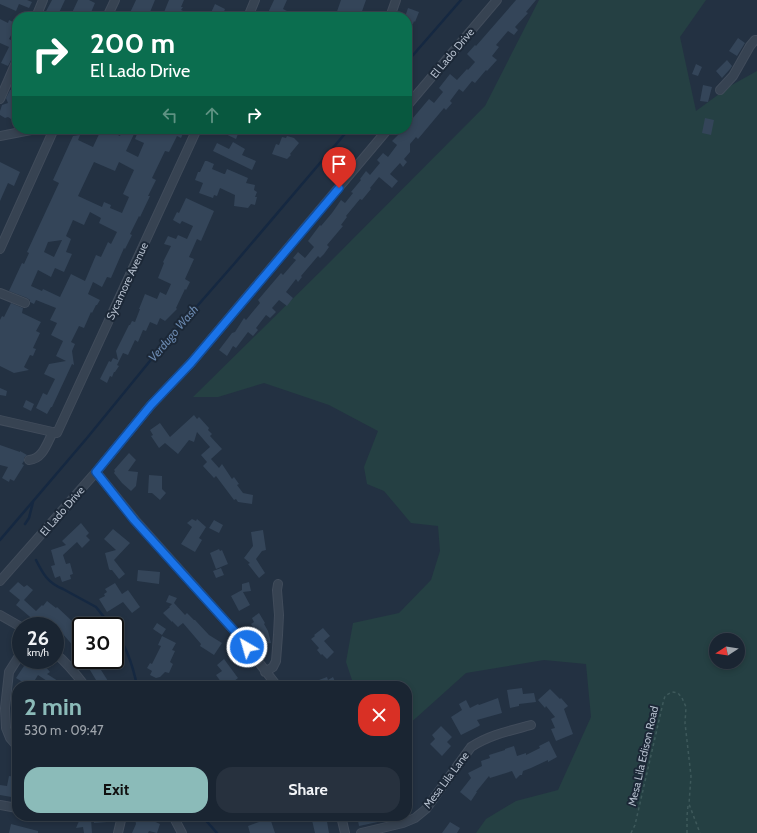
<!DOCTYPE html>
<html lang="en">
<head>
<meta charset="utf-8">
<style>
  :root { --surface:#1a2532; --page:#27313e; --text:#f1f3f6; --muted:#9fa5ac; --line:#38424d; --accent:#8bbbb9 }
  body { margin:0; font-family:Cabin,sans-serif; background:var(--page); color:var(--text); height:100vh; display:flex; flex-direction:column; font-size:15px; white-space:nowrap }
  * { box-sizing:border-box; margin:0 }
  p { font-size:13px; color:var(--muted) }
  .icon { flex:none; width:22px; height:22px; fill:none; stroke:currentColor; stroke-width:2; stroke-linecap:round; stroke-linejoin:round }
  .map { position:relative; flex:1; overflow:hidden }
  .details { position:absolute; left:12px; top:681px; width:400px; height:140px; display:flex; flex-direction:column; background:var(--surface); border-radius:16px; box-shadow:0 2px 6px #0003,0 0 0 1px var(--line) }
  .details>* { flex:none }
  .top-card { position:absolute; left:12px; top:12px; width:400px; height:122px; border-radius:16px; box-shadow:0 2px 6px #0003,0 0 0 1px var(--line); background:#0b6e4f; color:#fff; overflow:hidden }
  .needle { width:26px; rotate:258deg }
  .tools { position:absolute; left:709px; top:633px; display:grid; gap:8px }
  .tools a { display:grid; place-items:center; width:36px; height:36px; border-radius:50%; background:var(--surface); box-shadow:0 2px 6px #0003,0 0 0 1px var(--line); font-size:20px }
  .speed { position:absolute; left:12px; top:617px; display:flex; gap:8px; font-size:20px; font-weight:700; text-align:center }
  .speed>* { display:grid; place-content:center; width:52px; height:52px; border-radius:50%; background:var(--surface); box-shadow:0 2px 6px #0003,0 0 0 1px var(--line); line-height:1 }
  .speed small { font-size:10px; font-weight:400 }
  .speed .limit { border:2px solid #111; border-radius:6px; background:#fff; color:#111 }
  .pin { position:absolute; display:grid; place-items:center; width:34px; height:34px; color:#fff; margin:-41px -17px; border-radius:50% 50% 50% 0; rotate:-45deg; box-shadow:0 0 4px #0007 }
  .pin .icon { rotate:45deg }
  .me { position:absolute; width:44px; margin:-22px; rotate:322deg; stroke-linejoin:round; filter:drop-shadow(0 0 3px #0008) }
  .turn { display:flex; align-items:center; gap:14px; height:84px; padding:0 12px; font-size:18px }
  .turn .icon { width:52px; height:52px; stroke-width:2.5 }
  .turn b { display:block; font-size:28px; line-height:34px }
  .lanes { display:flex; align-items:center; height:38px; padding:0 12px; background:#0003; justify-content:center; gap:20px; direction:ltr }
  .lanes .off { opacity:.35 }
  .round { display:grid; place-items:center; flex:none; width:42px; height:42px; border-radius:16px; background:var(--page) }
  .summary { display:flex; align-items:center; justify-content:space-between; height:68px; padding:0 12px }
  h1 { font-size:24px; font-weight:700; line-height:30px; color:var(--accent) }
  .button { display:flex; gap:8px; margin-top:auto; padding:8px 12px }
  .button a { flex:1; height:46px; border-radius:16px; background:var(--accent); color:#111; font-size:16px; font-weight:700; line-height:46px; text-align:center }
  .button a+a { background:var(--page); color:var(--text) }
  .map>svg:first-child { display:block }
  .green { fill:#254043; fill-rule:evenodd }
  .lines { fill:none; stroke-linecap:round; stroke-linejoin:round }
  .stream { stroke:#152841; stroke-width:2.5 }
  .building { fill:#344559; fill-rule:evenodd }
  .minor-casing { stroke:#414c5b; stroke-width:10 }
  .path { stroke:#3e595b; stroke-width:1.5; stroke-dasharray:3 3; stroke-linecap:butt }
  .minor { stroke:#374352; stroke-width:8 }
  .route-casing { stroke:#114b97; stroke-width:10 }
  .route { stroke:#1a73e8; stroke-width:7 }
  .labels { text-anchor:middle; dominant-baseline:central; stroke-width:4; stroke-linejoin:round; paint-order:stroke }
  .street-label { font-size:11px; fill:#b4becc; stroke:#1c2837 }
  .water-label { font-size:12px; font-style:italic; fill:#6a88ae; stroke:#1c2837 }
</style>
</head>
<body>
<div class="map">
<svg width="757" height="833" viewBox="0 0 757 833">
  <rect width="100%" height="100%" fill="#233142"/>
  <!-- green -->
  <path class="green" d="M539,0h167l-26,37 16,74 34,-25 27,-15v762h-281l10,-14 30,-18 42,-11 33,-73 -5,-53 -42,-4 -78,13 -59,53v-40h-53l-8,-24 7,-39 46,-10 32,-33 9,-29 -2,-25 -27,-3 -27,-32 -17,-7 -3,-17 14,-36 -49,-26 -65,-22 -46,14h-25l133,-131 159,-160zM716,640h22v22h-22z"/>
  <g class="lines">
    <!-- stream -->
    <path class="stream" d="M407,62l54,-62
      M25,524l4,-6 4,-16
      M0,540l87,-102 76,-93 71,-81 115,-135
      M36,560c7,14 12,23 27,29l33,18 15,19
      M115,631c12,16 18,35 22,55
      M202,816l15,17"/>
  </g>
  <!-- building -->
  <path class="building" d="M0,0h27l5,2 -3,6 -10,-4 -3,7 -16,-7z
    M52,0h13l-8,17h-14z
    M78,0h11l6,3 -6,14h-19z
    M136,0h19l-7,17h-20z
    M169,0h15l-3,7h2l-2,3 15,7h-34z
    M274,0h13l-4,9 16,8h-33z
    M341,0h25l-6,17h-25z
    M516,0h20l-10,12 2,1 -13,14 3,3 -4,5 -6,-4 -12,14 3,2 -7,9 5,4 -10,11 -1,-1 -11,13 -3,-2 -9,11 -4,-3 -9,12 2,2 -6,7 -2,-2 -26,31 -2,-2 -6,7v8l-6,7 3,3 -4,5 -3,-4 -10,11 8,7 -6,7 -13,-11 -9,11 1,1 -9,11 -2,-1 -14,17 1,1 -6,8 2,1 -16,19 2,2 -5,7 -4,4 -2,-2 -17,20 1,1 -4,5 -2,-3 -10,13 7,6 -6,8 -8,-6 -7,8 4,4 -6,6 -4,-3 -10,13 2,2 -5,6 -5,-4 -12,16 -3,-2 -6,10 -8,-6 13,-17 3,-1 9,-14 2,2 14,-17 -2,-3 23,-27 2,2 13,-15 -3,-2 5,-6 7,6 9,-11 -6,-6 12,-16 1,1 11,-13 9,-13 4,3 8,-10 -2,-1 10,-12 -1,-1 6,-8 4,4 10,-12 -3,-3 6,-7 5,4 9,-12 -5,-4 12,-12h3v-4l22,-26 5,4 9,-11 -4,-4 11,-14 7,6 10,-11 1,1 7,-8 -8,-8 8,-9 1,1z
    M215,4l10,5 -3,8h-13z
    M408,8l11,4 -4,10 -1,-1 -1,3 -6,-1v-6h-2z
    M0,19l8,4 1,-3 8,4 -8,15 8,4v6l-9,17 -7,-3 8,-16 -9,-4z
    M738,38l7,5 -8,13 -8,-5z
    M727,60l5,6 -2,3 -8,9 -6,-7z
    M696,64l6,3 -4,9 -6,-2z
    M703,85l9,2 -4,15 -8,-1z
    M17,87v22l-4,8 -2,2 -3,-2 -3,1 -5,-3v-4l2,-6 6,-2 -2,-5 4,-8z
    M705,118l9,2 -3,15 -9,-2z
    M105,129l15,7 3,-7 11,5 -8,17 12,6 6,-14 -9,-4 4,-10h46l-4,9 -4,-2 -8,16 -4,-1 -13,27 4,2 -8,16h2l-10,21 -1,-1 -9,18 2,1 -7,14 -1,-1 -13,30 -4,-1 -5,10 -9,-5 -5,12 12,6 -3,5h-1l-4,8 -1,-1 -7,16 -5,-2 -8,16 4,2 -3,7 2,14 -2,-1 -20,43h-1l-4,7 -11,-6 7,-15 4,2 8,-16 -11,-5 5,-10 17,-3 -10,-5 7,-15 -12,-6 6,-12 -7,-3 6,-12 -20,-8 -2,4 -4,-2v-2l-3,-2 -18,-7 13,-28 2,1 5,-11 -2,-1 32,-69 -6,-3 20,-44 7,-1 -2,5 15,7 8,-17zM94,162l21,9 4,-9 15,8 -11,24 6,3 -7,16 -12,-5 1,-3 -7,-3 -2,5 -24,-11zM90,212l11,6 -2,5 18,9 -6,12 -3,-2 -7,15 -5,-2 -11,26 -14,-7 -11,23 -17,-8 -1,2 -11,-5 7,-16 13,7 4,-9 9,4 8,-18 -6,-2 5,-13 -5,-3 7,-16 11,5zM62,240l-8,17 -10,-5 4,-10z
    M215,129h25l-4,10z
    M287,136l7,2 5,5 -9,11 1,1 -4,4 -15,-5 4,-10 3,1 3,-8 4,1z
    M233,142l12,7 -3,6 14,6 -4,9 -39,-19 4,-8 12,6z
    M205,161h2l7,3 -2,5 12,5h1l2,-5 21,9 -2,5 9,2 -1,5 3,2 -2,5h2l-2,8 -4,-1 -3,4 -14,-2 1,-11 -15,-7 -3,8 -3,-1 -1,3 -14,-5 4,-10 -8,-3 3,-8h2z
    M0,162l20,10 -6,14 -6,-3 -8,18z
    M186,198l28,13 -13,30 -4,-2 -8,18 5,2 -9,20 5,3 -4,8 -1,-1 -9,19 1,1 -12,12 -5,-3 -3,7 -7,-3 -4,9 -3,-1 -5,12 -3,-2 -7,15 -5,-2 -6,12 2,1 -4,6h-1l-2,5 -2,-1 -3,7 -7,-4 9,-18 2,1 2,-4 5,2 -2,-9 13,-26h1l2,-4 3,1 5,-13h-1l6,-15 12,5 3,-7 6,3 5,-11 -13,-6 6,-15 -1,-1 8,-16 -7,-2 4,-8 8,3 2,-4 9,4 6,-13 -11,-5 -2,3 -7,-4 4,-8 2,1z
    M11,303l12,5 -1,5 19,9 -5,9 4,2 -7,15 3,1 -3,7 -3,-1 -6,12 5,3 -15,3 -14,-7v-46l2,-4 2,1z
    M0,388l7,3 -1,5 -6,-1z
    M26,400l8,4 -3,7 -8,-4z
    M194,415l3,4 2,-2 10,11 -1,2 4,4 -2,2 12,13 -11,10 8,9 3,-4 10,15 2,-2 5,7 -2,1 6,8 10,2 -1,9 -14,-2 -2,-3 -2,1 -18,-24 -2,2 -11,-12 4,-4 -6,-7 9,-8 -13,-15 -3,10 -5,-2 -11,14 -13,-11 -6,5 -8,-12 2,-1 -3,-5 10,-7 10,14z
    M0,445l20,7v-1l7,4 -3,3v3l-2,3 2,1 -10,16 -4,-2 -1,3 -7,-4 6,-11 -8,-2z
    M129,453l7,7 -8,11 10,1 -2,14 -5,5 -9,-8 -8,-10 1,-2 -1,-1z
    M149,475l13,1v13l4,4 -6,7 -8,-7h-4z
    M192,519l4,2 1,-2 9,8 -7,11 3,2 -7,12 -14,-8 11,-17 -5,-4z
    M214,520l9,5 -4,8 -10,-5z
    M81,523l8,10 -3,3 4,4 -8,8 -5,-6 -14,13 3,9 4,-1 3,11 -3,1 1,4 -9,3 -2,-6 -5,2 -4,-12 4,-1 -4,-15 15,-5 -4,-4z
    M113,529l17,14 -16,17 11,14 -6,5 -7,-9h-2l-1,-1 -4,-16 11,-3 -12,-11z
    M263,530l3,20 -4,1 -6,8 9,14 -6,5 -11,-14 2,-1 -6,-5 9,-12 -2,-14z
    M219,549l1,2 2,-1 6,14 -12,5 -6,-16z
    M221,568l3,7 -8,3 -3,-7z
    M138,570l22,2 -1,12 -22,-3z
    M18,582l6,5 3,-2 6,5 -9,10 12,11 6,-6 1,1 4,-5 9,7 1,-1 15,14 1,-1 3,5 5,-4v22l-6,5 -19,-22h-5l-10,-9 -5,5 -14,-12 -6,-5 4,-5 -11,-9z
    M249,582l2,9 -8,1 7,13 -11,6 -8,-15 11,-6v1v-7z
    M115,583l7,11 6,-4 12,17 -8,6 -9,-11 -16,10 -8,-13 6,-3 -1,-2 3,-2 -2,-3z
    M169,595l8,3 -3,5 11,12 2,-2 7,7h1l14,15 13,8 -8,12 -14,-9 1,-2 -18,-21 -5,4 -6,-6v1l-9,-9 7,-6h-1l3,-3 -6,-2z
    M259,613l6,10 -1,1 4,7 3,12 -8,1 -1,-6 -3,1 -1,-4 -7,-11 3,-2 -2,-4z
    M157,623l9,6 -4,6 -9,-6z
    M323,628l7,8 -6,5 10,11 -7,7 -5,-5 -1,1 -4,-5 2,-2 -8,-9 4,-3 -1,-1z
    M162,636l14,7 -4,7 3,1 -5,11 3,2 -4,9 -4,-1 -5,5 -4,1 -6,-3 2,-4 -5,-3 3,-5 2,1 9,-18 -3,-1z
    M224,659l14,19 -10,8h-4l-8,-11 6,-4 -5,-6z
    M28,660h7l6,3 3,2 6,7 -3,2 19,12h-18l2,-3 -12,-8 -6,10 -5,-3 -1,2 -10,-6z
    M84,660h18l4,7 -5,3 7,11 -8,5h-5l-2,-4 3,-2z
    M327,677l1,3 5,-3 4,9h-24l7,-3 -1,-3z
    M522,688l1,6 11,-1 2,9 -17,2v2l-9,2 -3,-18z
    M550,689l10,10 1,-1 7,8 -4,3 9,25 -17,7 -5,-12 4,-1 -4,-9 4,-2 -9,-11 -1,2 -7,-8z
    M498,698l4,15 -25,7 3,5 -1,1 -18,9 -10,-18 11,-7 -3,-6 7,-4 4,8 8,-4 1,1z
    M441,726l11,11 -5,5 4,4 -9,10 -12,-12 5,-5 -3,-4z
    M549,741l8,16 -9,5v-2l-17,8 -8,3 -1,4h-2l-4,4 -4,-8 -22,7 -1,-2 -13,16h1l-6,9 -11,-9 11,-14 -3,-5 14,-7 -1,-5 9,-3 -1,-3 16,-5v-1l9,-3 3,10 9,-3v2l14,-7 -1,-2z
    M9,776l8,1v21l-17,-3v-10l7,1z
    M93,816h13l1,6 -13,1z
    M311,816h15l3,17h-14z
    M357,816h35v3l-33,7z
    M147,818l13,6 -3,9 -8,-2 -1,2h-16l4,-9 -1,-5z
    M270,818l5,15h-25l-2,-7z
    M91,819l1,14h-8l-1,-6 -7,1 3,-7z
    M450,822l10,6 -3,5h-15z
    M11,824l27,7v2h-29z"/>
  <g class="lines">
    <!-- minor casing -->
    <g class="minor-casing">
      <path id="minor" d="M36,17l7,-17
        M107,17l8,-17
        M248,17l7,-17
        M390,17l6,-17
        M720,90l13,-14 17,-30 5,-6h2
        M0,99l17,-39
        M407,106l90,-106
        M0,136l36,-7
        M0,249l54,-120
        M0,293l25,10
        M0,420l57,13 140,-304
        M29,460c14,-1 18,-17 24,-28
        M96,472l39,48 103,115 39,51
        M0,581l96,-109 55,-67 40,-42 197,-234
        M0,615l21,12
        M55,653c12,10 21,21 30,33
        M265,672l8,-5 3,-6 2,-26 1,-20 -2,-25 1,-6
        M17,746l-7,-8 -4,-10 -1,-20 4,-36 12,-19
        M0,805l17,3
        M173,816l9,17
        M341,816l4,17
        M118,833l4,-17
        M361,833l42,-10 12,-5 11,-9 45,-62c18,-12 38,-16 60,-22"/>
    </g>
    <!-- path -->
    <path class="path" d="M631,833l4,-8 28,-122 2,-7 7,-4 6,1 4,5 4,9 -1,16 6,53 -2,28 11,29
      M687,833v-17l1,-10"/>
    <!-- minor -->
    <use href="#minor" class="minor"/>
  </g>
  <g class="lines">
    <!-- route casing -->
    <g class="route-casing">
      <path id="route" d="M247,647l-9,-12 -104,-115 -38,-48 55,-67 40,-42 148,-175"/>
    </g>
    <!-- route -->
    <use href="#route" class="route"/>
  </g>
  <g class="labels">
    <!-- street labels -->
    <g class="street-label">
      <text transform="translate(452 53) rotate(-50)">El Lado Drive</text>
      <text transform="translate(127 281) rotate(-65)">Sycamore Avenue</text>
      <text transform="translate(62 511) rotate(-49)">El Lado Drive</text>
      <text transform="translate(643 756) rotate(-77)">Mesa Lila Edison Road</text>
      <text transform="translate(446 780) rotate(-53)">Mesa Lila Lane</text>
    </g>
    <!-- water labels -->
    <g class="water-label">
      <text transform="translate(173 333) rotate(-50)">Verdugo Wash</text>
    </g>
  </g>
</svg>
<div class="tools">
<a><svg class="needle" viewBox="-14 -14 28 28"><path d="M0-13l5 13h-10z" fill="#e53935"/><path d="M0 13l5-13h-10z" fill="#9fa5ac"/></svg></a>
</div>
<div class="speed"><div>26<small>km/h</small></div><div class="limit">30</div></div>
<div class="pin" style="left:339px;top:188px;background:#d93025"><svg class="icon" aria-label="arrive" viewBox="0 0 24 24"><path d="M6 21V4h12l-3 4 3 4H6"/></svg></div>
<svg class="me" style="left:247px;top:647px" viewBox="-20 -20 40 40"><circle r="17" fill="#1a73e8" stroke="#fff" stroke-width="3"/><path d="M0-11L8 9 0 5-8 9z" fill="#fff"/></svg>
<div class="top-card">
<div class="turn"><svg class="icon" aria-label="right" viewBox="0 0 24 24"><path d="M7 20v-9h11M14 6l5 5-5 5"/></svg><div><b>200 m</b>El Lado Drive</div></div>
<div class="lanes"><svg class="icon off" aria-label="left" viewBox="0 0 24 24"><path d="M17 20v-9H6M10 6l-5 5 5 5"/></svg><svg class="icon off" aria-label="ahead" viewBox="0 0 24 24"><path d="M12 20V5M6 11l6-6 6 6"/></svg><svg class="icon" aria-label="right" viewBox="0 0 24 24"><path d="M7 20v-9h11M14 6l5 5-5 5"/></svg></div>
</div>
<section class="details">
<div class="summary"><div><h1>2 min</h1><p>530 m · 09:47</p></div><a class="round" style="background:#d93025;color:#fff"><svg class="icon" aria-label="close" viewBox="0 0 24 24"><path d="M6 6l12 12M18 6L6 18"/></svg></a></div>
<div class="button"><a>Exit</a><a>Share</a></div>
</section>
</div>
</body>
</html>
